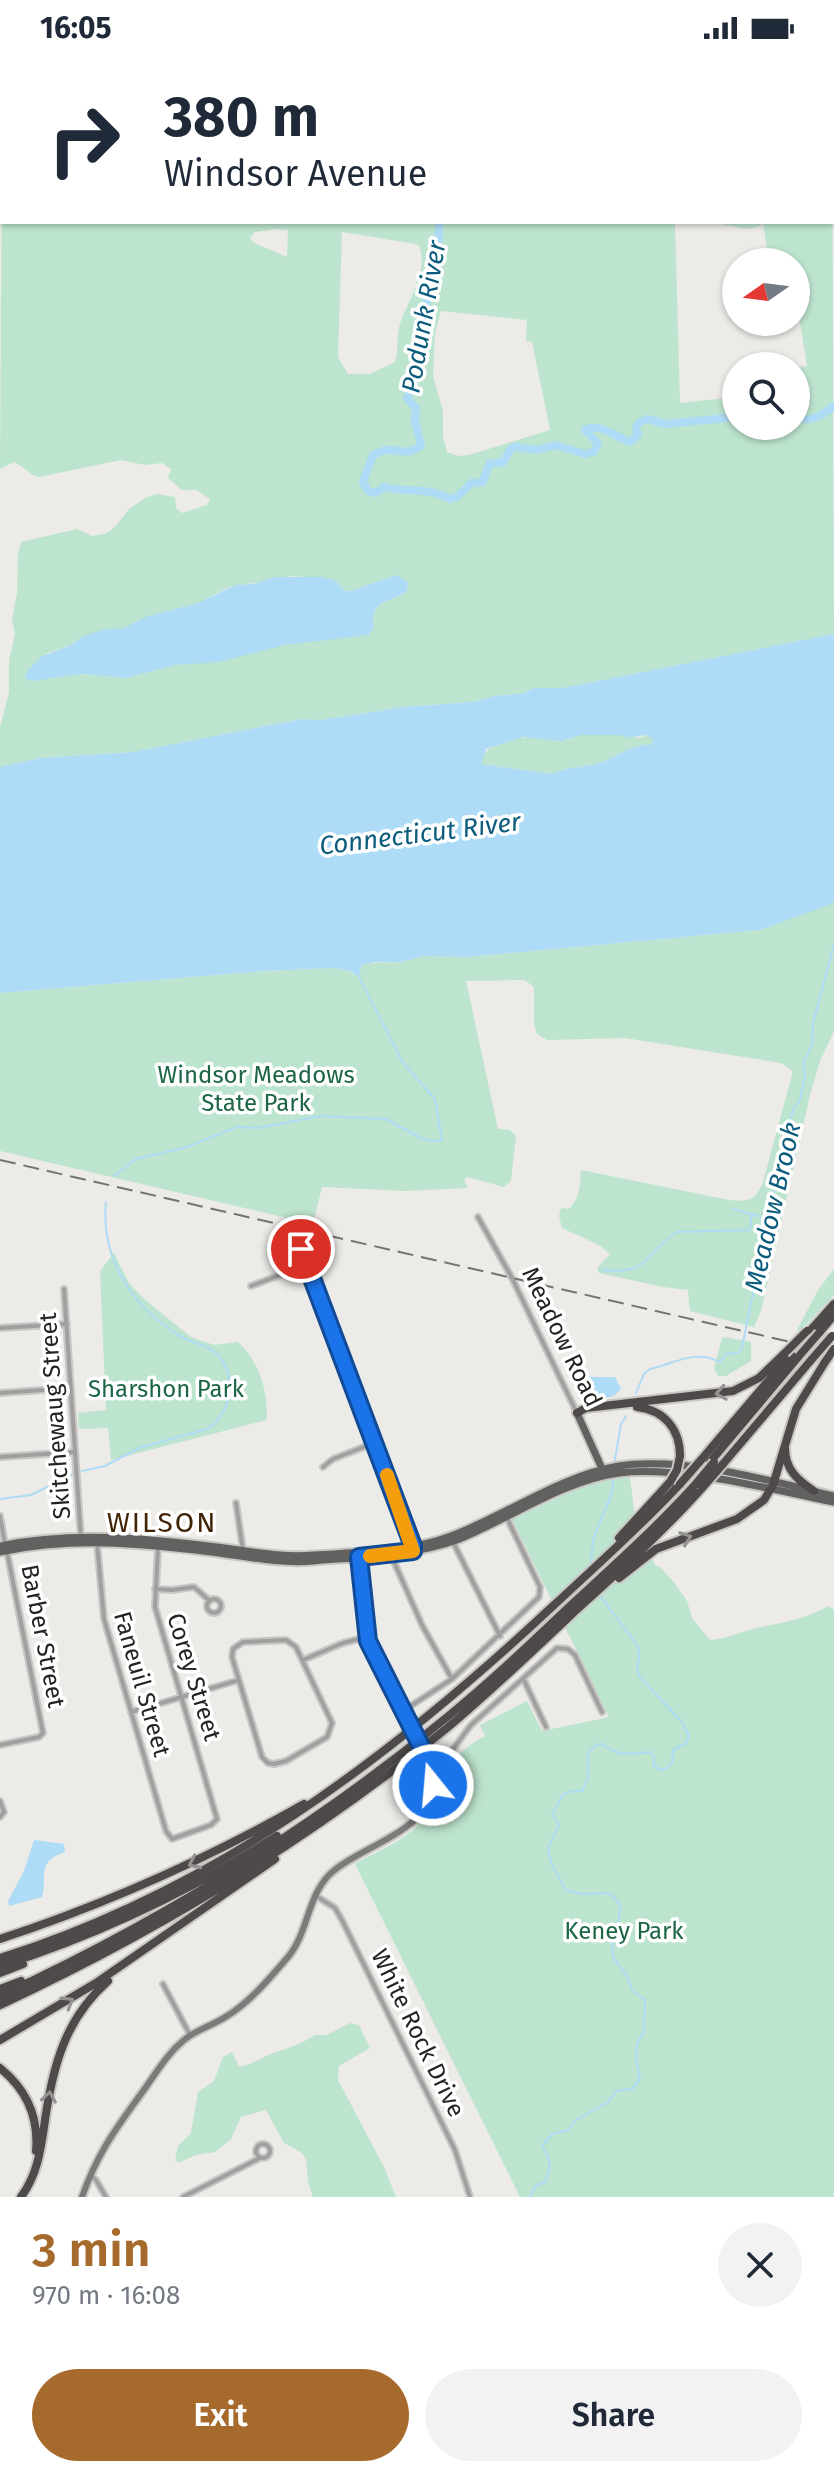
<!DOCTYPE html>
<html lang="en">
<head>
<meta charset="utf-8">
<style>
  :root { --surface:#fff; --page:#f2f2f3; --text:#1f2937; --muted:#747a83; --accent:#a66b2c }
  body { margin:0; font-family:"Fira Sans",sans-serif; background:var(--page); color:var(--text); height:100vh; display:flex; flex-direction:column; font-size:30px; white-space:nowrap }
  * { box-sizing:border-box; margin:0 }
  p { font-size:26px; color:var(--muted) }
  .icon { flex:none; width:44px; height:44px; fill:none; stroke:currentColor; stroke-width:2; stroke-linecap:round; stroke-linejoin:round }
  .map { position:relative; height:2141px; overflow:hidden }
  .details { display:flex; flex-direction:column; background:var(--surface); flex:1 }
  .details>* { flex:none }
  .banner { position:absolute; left:0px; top:0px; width:834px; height:168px; box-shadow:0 2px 6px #0004; background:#fff; color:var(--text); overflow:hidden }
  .needle { width:52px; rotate:256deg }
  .buttons { position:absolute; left:722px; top:192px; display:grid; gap:16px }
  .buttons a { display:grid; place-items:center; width:88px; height:88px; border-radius:50%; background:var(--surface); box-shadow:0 2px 6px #0004; font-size:40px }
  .pin { position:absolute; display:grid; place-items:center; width:68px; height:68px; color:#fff; margin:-34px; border:4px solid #fff; border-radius:50%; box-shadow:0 2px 8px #0007 }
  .me { position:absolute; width:88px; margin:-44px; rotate:343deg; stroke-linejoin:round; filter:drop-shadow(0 0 6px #0008) }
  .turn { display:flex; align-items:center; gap:28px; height:168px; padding:0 32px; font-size:36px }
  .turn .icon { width:104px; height:104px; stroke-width:2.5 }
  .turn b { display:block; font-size:56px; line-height:68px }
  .round { display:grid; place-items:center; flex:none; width:84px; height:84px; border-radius:42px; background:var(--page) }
  .overview { display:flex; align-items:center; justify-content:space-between; height:136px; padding:0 32px }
  h1 { font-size:48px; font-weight:600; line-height:60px; color:var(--accent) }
  .primary-button { display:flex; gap:16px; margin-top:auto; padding:16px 32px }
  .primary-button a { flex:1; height:92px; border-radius:48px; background:var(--accent); color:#fff; font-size:32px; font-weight:600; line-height:92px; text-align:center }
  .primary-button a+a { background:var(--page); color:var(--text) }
  .status { display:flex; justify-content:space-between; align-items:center; height:56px; padding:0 40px; background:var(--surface); direction:ltr }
  .status svg { height:22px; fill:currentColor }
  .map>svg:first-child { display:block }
  .green { fill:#bde4ce; fill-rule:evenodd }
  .water { fill:#aedbf5; fill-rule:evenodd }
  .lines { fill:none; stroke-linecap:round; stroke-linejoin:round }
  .stream { stroke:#aedbf5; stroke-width:2 }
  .river { stroke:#aedbf5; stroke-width:8 }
  .street-casing { stroke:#c8c7c4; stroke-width:8 }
  .secondary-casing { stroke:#c8c7c4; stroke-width:10 }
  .primary-casing { stroke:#c8c7c4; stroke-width:11 }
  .highway-casing { stroke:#c8c7c4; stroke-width:12 }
  .street { stroke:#a19f9f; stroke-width:4 }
  .secondary { stroke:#7d7a7a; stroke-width:6 }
  .primary { stroke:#636060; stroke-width:7 }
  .highway { stroke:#4e4a4a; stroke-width:8 }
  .rail { stroke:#737370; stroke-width:2; stroke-dasharray:16 8; stroke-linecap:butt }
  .secondary-bridge-casing { stroke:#c8c7c4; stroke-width:10; stroke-linecap:butt }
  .highway-bridge-casing { stroke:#c8c7c4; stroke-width:12; stroke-linecap:butt }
  .secondary-bridge { stroke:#7d7a7a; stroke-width:6 }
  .highway-bridge { stroke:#4e4a4a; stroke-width:8 }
  .oneway { stroke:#959292 }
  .route-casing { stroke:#114b97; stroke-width:20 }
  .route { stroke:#1a73e8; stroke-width:14 }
  .slow { stroke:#f59e0b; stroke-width:14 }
  .labels { text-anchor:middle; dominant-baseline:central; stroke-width:7; stroke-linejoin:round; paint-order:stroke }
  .park-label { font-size:24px; fill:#1c6646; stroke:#fff }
  .street-label { font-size:24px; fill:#232321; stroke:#fff }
  .water-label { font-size:26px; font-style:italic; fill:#0b5b7d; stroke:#fff }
  .quarter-label { font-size:28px; letter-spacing:2px; fill:#402405; stroke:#fff }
</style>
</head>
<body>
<div class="status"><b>16:05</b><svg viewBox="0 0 49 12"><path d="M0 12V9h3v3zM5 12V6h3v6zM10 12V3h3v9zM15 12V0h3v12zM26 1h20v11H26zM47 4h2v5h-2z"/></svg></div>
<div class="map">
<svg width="834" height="2141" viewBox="0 0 834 2141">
  <rect width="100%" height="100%" fill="#ecebe8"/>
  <!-- green -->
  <path class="green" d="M832,31l2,547 -271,54h-30l-8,5 -30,3 -23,6 -70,5 -81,13 -19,-1 -170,33 -92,6 -40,9v-39l9,-36v-32l6,-26 -3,-15 5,-26 1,-39 3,-12 56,-13 15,7 12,-2 10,-6 15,-19 16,-11 12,-4 18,3 1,11 6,5 25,-8 3,-6 -14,-9h-14l-14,-12 3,-9 -9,-6 -17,2 -24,-5 -82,17c-9,-2 -16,-11 -25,-15l-14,7 2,-328v81h673l5,181 46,-5 5,-2 5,-10v40h60v-59l11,-1 -11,-69v-35h-27l-6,-39c-10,10 -24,4 -38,2l-2,-3h109zM278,173l10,1 -1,27 -33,-14 -4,-5 5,-6zM342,176l68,11 9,2c10,26 -11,55 -19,79 -4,12 -1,26 -5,38l-25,12h-22l-10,-17zM441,255l86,9 -1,21 6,1 18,88 -81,25 -11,1 -11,-4 -4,-16v-25l-10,-35 2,-43zM396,519l12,7 -1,9c-13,12 -39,8 -33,36l-123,25 -21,7 -54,6 -50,13 -46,-4 -25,2 -17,-15 9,-8 22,-7 15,-10 40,-8 15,-8 59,-17 31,-16 63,-11 43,4 10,11h6z
    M582,679h41l15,3 10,-3 5,4 -2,6c-19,-2 -32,11 -49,17 -16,6 -34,4 -50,12l-71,-10c2,-23 37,-28 57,-26 7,0 13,3 19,3 9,0 17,-4 25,-6z
    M834,846v129l-14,30 -10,34 -49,216 -7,16 -64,-16 -2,-21 -25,-3 -64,-14 -2,-5 13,-14 -11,-9 -37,-17 -3,-12 2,-8 8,1c11,-10 11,-26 12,-39l148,30c20,2 26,1 34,-18l30,-111 -12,-8 -156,-25 -78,2 -10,-6 -3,-11v-36l-9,-7 -59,1 32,148 12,1 6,6 -5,45 -7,6 -37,-10 -3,3 4,8 -63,3 -83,-4 -9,37 -313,-73v-158l264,-22 69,-3 18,3 3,4 4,-1 1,-5 6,-6 37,-1 21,-6 45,1 292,-27z
    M114,1197l15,30 15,16 47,38 23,8 24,-3c23,23 29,46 29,78l-156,40 -3,-32 -29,1 -1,-16 28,-3 -6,-139z
    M834,1213v26l-33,35h-4l21,-40z
    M725,1281l26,5v19l-25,15h-8l-4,-7 8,-31z
    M630,1421l6,48 19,40 6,3 12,13 14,20 5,17 18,22c18,-1 34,-10 51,-13 25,-5 46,-9 68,-21l5,4v587h-314l-165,-333c22,-13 53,-24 68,-45 24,-33 20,-62 62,-83l-5,-11 47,-24 15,30 67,-14 -97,-198 82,-38z
    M350,1967l9,2 11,23 -31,18 -1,14 46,87 12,30h-83l-5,-15 -2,-23 -4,-6 -18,-10 -18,-33 -25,7 -10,22 -16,13 -19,3 -16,7 -5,-1 3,-15 13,-13 7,-41 16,-11 9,-24 9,-5 7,15c13,-2 20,-8 32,-13 16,-6 29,-9 44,-19h12z"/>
  <!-- water -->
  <path class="water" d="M396,519l12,7 -1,9c-13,12 -39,7 -33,36l-5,8 -84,10 -66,17 -43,3 -50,13 -45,-4 -49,7 -7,-3 3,-8 14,-14 27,-10 15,-10 17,-6 23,-2 21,-11 53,-14 37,-18 17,-1 23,-7h47l13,3 10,11h6z
    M834,578v268l-5,3 -69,25 -292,27 -45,-1 -21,6h-29l-11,3 -3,9 -4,1 -4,-4 -18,-3 -69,3 -264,22v-226l40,-9 92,-6 170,-33 19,1 81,-13 70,-5 23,-6 30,-3 8,-5h30zM582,679h40l5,3 20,-3 6,5 -2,5c-19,-2 -32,11 -49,17 -16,6 -34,4 -50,12l-71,-10 5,-15 38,-12 37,4z
    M586,1321h29l6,12 -7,7 -31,7 -8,-21z
    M34,1784l30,4 1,8c-30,10 -17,25 -23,45l-33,9 -1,-5 16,-30z"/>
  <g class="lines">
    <!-- stream -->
    <path class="stream" d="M114,1120l22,-17 48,-11 53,-21 21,1 62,-12 66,3 35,19 10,3 11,-1 -7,-41 -32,-36 -46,-90
      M733,1153l18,5
      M602,1214c49,5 41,-16 75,-38l73,-2 2,-16 12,4
      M636,1337l8,-19 6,-5c26,-6 45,-20 70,-7l6,-8 12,-1 4,-5 39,-195 12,-43 7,-10 5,-25 -2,-12 9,-18 1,-22 21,-78
      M614,1409l7,-41 5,-8
      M82,1415l23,-5 34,-18 68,-19c25,-15 31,-54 10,-75 -9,-9 -22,-10 -33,-16 -50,-28 -84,-78 -78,-136
      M0,1443l31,-4 42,-21
      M592,1512c-5,-41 21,-56 22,-93
      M530,2141l6,-12 8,-2c8,-14 7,-25 -2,-37l10,-12 16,-4 8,-10 32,-18 9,-11 15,-2 8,-9 -4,-22 1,-14 7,-13 1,-31 -13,-10 -5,-14 -14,-19 -1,-17 6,-10 2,-26 -11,-11 -27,1 -16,-4 -15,-27 -3,-15 11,-23 -7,-11c13,-19 5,-23 30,-23l6,-13v-25l8,-8 6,-1c16,13 29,10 48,8l4,5v10l9,3 9,-6 1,-14 13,-7 3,-7 -7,-14 -43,-46c-5,-10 3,-19 -1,-30l-40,-53"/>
    <!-- river -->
    <path class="river" d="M449,0l1,2
      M566,0h6
      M591,0l6,2
      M607,2h11
      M832,29h2
      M439,166l-1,37 -6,3 2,20 -8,12 1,13 -7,8c1,14 -5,25 -6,39 -2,20 4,25 -7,44l9,10 -1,13 6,25c-15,10 -20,3 -34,4 -5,1 -10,3 -14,5l-10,27 5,9 8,2 8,-6c23,6 45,0 66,12l8,-3 13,-13 12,-1 6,-18 14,-2 8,-13 4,-2 22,3 18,-5 30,9 9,-2 4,-9 -13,-13c14,-8 31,7 45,12l8,-7 -2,-7 3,-5 8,-4 20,5 69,-7
      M796,349l4,13c14,4 23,-4 34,-12"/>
    <!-- street casing -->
    <g class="street-casing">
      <path id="street" d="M478,1161l34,61 64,133
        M301,1186l5,23 106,280
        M251,1230l55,-21
        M64,1233l17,250
        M0,1272l67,-4
        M0,1337l71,-5
        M0,1401l75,-5
        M323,1411l10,-8 41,-16
        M236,1447l7,47
        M0,1460l5,28
        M453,1486l47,94
        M97,1487l7,76 62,212 6,8 39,-14 6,-6 -62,-212 3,-59
        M391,1499l31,70 30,54
        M155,1533l17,1 22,-3 16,14
        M207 1550a7 7 0 1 1 14 0a7 7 0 1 1-14 0Z
        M286,1584l10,7 36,76 -5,14 -41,24 -12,3 -6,-1 -6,-6 -30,-100 1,-8 10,-7z
        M303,1604l40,-17 24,-6
        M523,1622l23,49
        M403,1655l49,-32 87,-82 1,-10 -33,-69
        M131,1656l108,-32
        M0,1689l39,-8 4,-4 -36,-181
        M433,1716l11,-11 27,-36 86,-77 11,1 7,6 27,57
        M0,1745l4,11 -4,5
        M316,1840l19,12 8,14 112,228 15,47
        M163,1928l27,51
        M256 2095a7 7 0 1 1 14 0a7 7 0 1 1-14 0Z
        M90,2119l6,5 10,17
        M183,2141l77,-39"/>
    </g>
    <!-- secondary casing -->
    <g class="secondary-casing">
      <path id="secondary" d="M359,1498l8,83 41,84
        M82,2141c16,-46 36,-71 64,-110 12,-17 22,-34 38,-47 13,-11 30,-15 43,-24 23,-14 44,-39 61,-59 20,-24 19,-59 41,-82 33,-33 131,-50 98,-117"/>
    </g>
    <!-- primary casing -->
    <g class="primary-casing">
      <path id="primary" d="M577,1357l27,60
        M0,1490c73,-15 144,-8 217,1 32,4 65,11 97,8 44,-3 95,-3 137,-19 56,-21 108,-60 168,-70 65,-10 151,15 215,30
        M0,1496c71,-15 140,-9 211,0 33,4 68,12 102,9 48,-4 99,-5 144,-21 53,-21 104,-59 162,-67 60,-8 154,17 215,29"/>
    </g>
    <!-- highway casing -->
    <g class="highway-casing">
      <path id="highway" d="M810,1275l24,-27
        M819,1277l15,-18
        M637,1351c27,3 43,22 43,49
        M577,1357l9,-5 147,-17 26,-13 26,-25
        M785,1392c0,21 12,32 29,43
        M701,1404l90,-106
        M710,1406l89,-106
        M723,1408l89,-105
        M619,1482l51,-56
        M619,1522l37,-29 81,-30 27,-19 9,-15 23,-76 29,-47
        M0,1883c106,-35 207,-80 304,-135
        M0,1902c217,-69 389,-199 553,-352 43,-40 87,-79 127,-122
        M0,1910c98,-31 190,-75 277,-130
        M0,1917l23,-9
        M0,1933l21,-8
        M0,1940c159,-74 310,-166 446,-278 42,-34 82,-72 122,-110 42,-39 86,-78 126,-122
        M0,1949c159,-74 310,-166 447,-277 43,-36 84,-75 125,-114 45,-41 90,-81 130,-126
        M0,1984l96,-57 179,-124
        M0,2012c26,21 39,49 36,83
        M21,2141c17,-23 20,-49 24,-77 8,-54 20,-101 63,-139"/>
    </g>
    <!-- street -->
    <use href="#street" class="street"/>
    <!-- secondary -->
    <use href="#secondary" class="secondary"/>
    <!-- primary -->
    <use href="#primary" class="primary"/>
    <!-- highway -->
    <use href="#highway" class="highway"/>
    <!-- rail -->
    <path class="rail" d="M0,1104l834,192"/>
    <!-- secondary-bridge casing -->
    <g class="secondary-bridge-casing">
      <path id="secondary-bridge" d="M408,1665l19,37"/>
    </g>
    <!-- highway-bridge casing -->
    <g class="highway-bridge-casing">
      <path id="highway-bridge" d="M785,1297l22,-22
        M799,1300l20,-23
        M812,1303l20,-23
        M825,1306l9,-13
        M670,1426l7,-12 3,-14
        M680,1428l21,-24
        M694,1430l20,-24
        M702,1432l21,-24"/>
    </g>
    <!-- secondary-bridge -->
    <use href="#secondary-bridge" class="secondary-bridge"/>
    <!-- highway-bridge -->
    <use href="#highway-bridge" class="highway-bridge"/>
  </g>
  <!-- one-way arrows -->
  <defs><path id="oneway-chevron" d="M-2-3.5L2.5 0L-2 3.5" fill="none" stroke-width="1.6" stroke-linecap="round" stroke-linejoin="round" transform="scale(2)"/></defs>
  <g class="oneway">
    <use href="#oneway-chevron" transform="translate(721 1337) rotate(170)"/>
    <use href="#oneway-chevron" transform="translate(686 1482) rotate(-20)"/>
    <use href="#oneway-chevron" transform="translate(194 1807) rotate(155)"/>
    <use href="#oneway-chevron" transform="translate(68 1946) rotate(-31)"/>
    <use href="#oneway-chevron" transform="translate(49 2041) rotate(-81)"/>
  </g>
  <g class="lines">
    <!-- route casing -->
    <g class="route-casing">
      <path id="route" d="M301,1193l112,297v5l-54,6 9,84 63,125 2,19"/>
    </g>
    <!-- route -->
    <use href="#route" class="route"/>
    <!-- slow -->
    <path class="slow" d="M370,1500l43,-5 -26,-76"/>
  </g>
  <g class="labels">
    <!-- park labels -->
    <g class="park-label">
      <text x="256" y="1019">Windsor Meadows<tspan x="256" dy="28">State Park</tspan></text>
      <text x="166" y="1333">Sharshon Park</text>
      <text x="624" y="1875">Keney Park</text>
    </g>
    <!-- street labels -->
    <g class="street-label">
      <text transform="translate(562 1281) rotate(64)">Meadow Road</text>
      <text transform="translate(55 1360) rotate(-94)">Skitchewaug Street</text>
      <text transform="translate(43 1580) rotate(79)">Barber Street</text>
      <text transform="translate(194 1621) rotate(73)">Corey Street</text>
      <text transform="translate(142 1628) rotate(74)">Faneuil Street</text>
      <text transform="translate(418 1977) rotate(64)">White Rock Drive</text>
    </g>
    <!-- water labels -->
    <g class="water-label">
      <text transform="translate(424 261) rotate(-80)">Podunk River</text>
      <text transform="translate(420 778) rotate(-7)">Connecticut River</text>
      <text transform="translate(773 1151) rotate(-77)">Meadow Brook</text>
    </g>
    <!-- quarter labels -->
    <g class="quarter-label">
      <text x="162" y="1466">WILSON</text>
    </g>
  </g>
</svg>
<div class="buttons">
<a><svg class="needle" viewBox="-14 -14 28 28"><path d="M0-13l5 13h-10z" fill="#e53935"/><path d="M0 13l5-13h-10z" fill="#747a83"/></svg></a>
<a><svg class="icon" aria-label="search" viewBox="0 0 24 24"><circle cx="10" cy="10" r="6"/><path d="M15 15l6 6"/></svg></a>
</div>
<div class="pin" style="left:301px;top:1193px;background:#d93025"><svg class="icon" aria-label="arrive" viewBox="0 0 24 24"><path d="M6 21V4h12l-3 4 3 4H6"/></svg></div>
<svg class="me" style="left:433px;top:1729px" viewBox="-20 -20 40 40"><circle r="17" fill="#1a73e8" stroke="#fff" stroke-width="3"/><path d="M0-11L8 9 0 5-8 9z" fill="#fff"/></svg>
<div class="banner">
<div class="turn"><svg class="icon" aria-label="right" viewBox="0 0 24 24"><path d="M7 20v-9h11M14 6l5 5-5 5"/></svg><div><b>380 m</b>Windsor Avenue</div></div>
</div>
</div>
<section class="details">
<div class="overview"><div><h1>3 min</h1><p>970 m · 16:08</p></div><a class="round"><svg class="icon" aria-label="close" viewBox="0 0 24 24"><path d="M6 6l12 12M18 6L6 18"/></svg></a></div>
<div class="primary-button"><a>Exit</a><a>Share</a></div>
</section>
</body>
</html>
